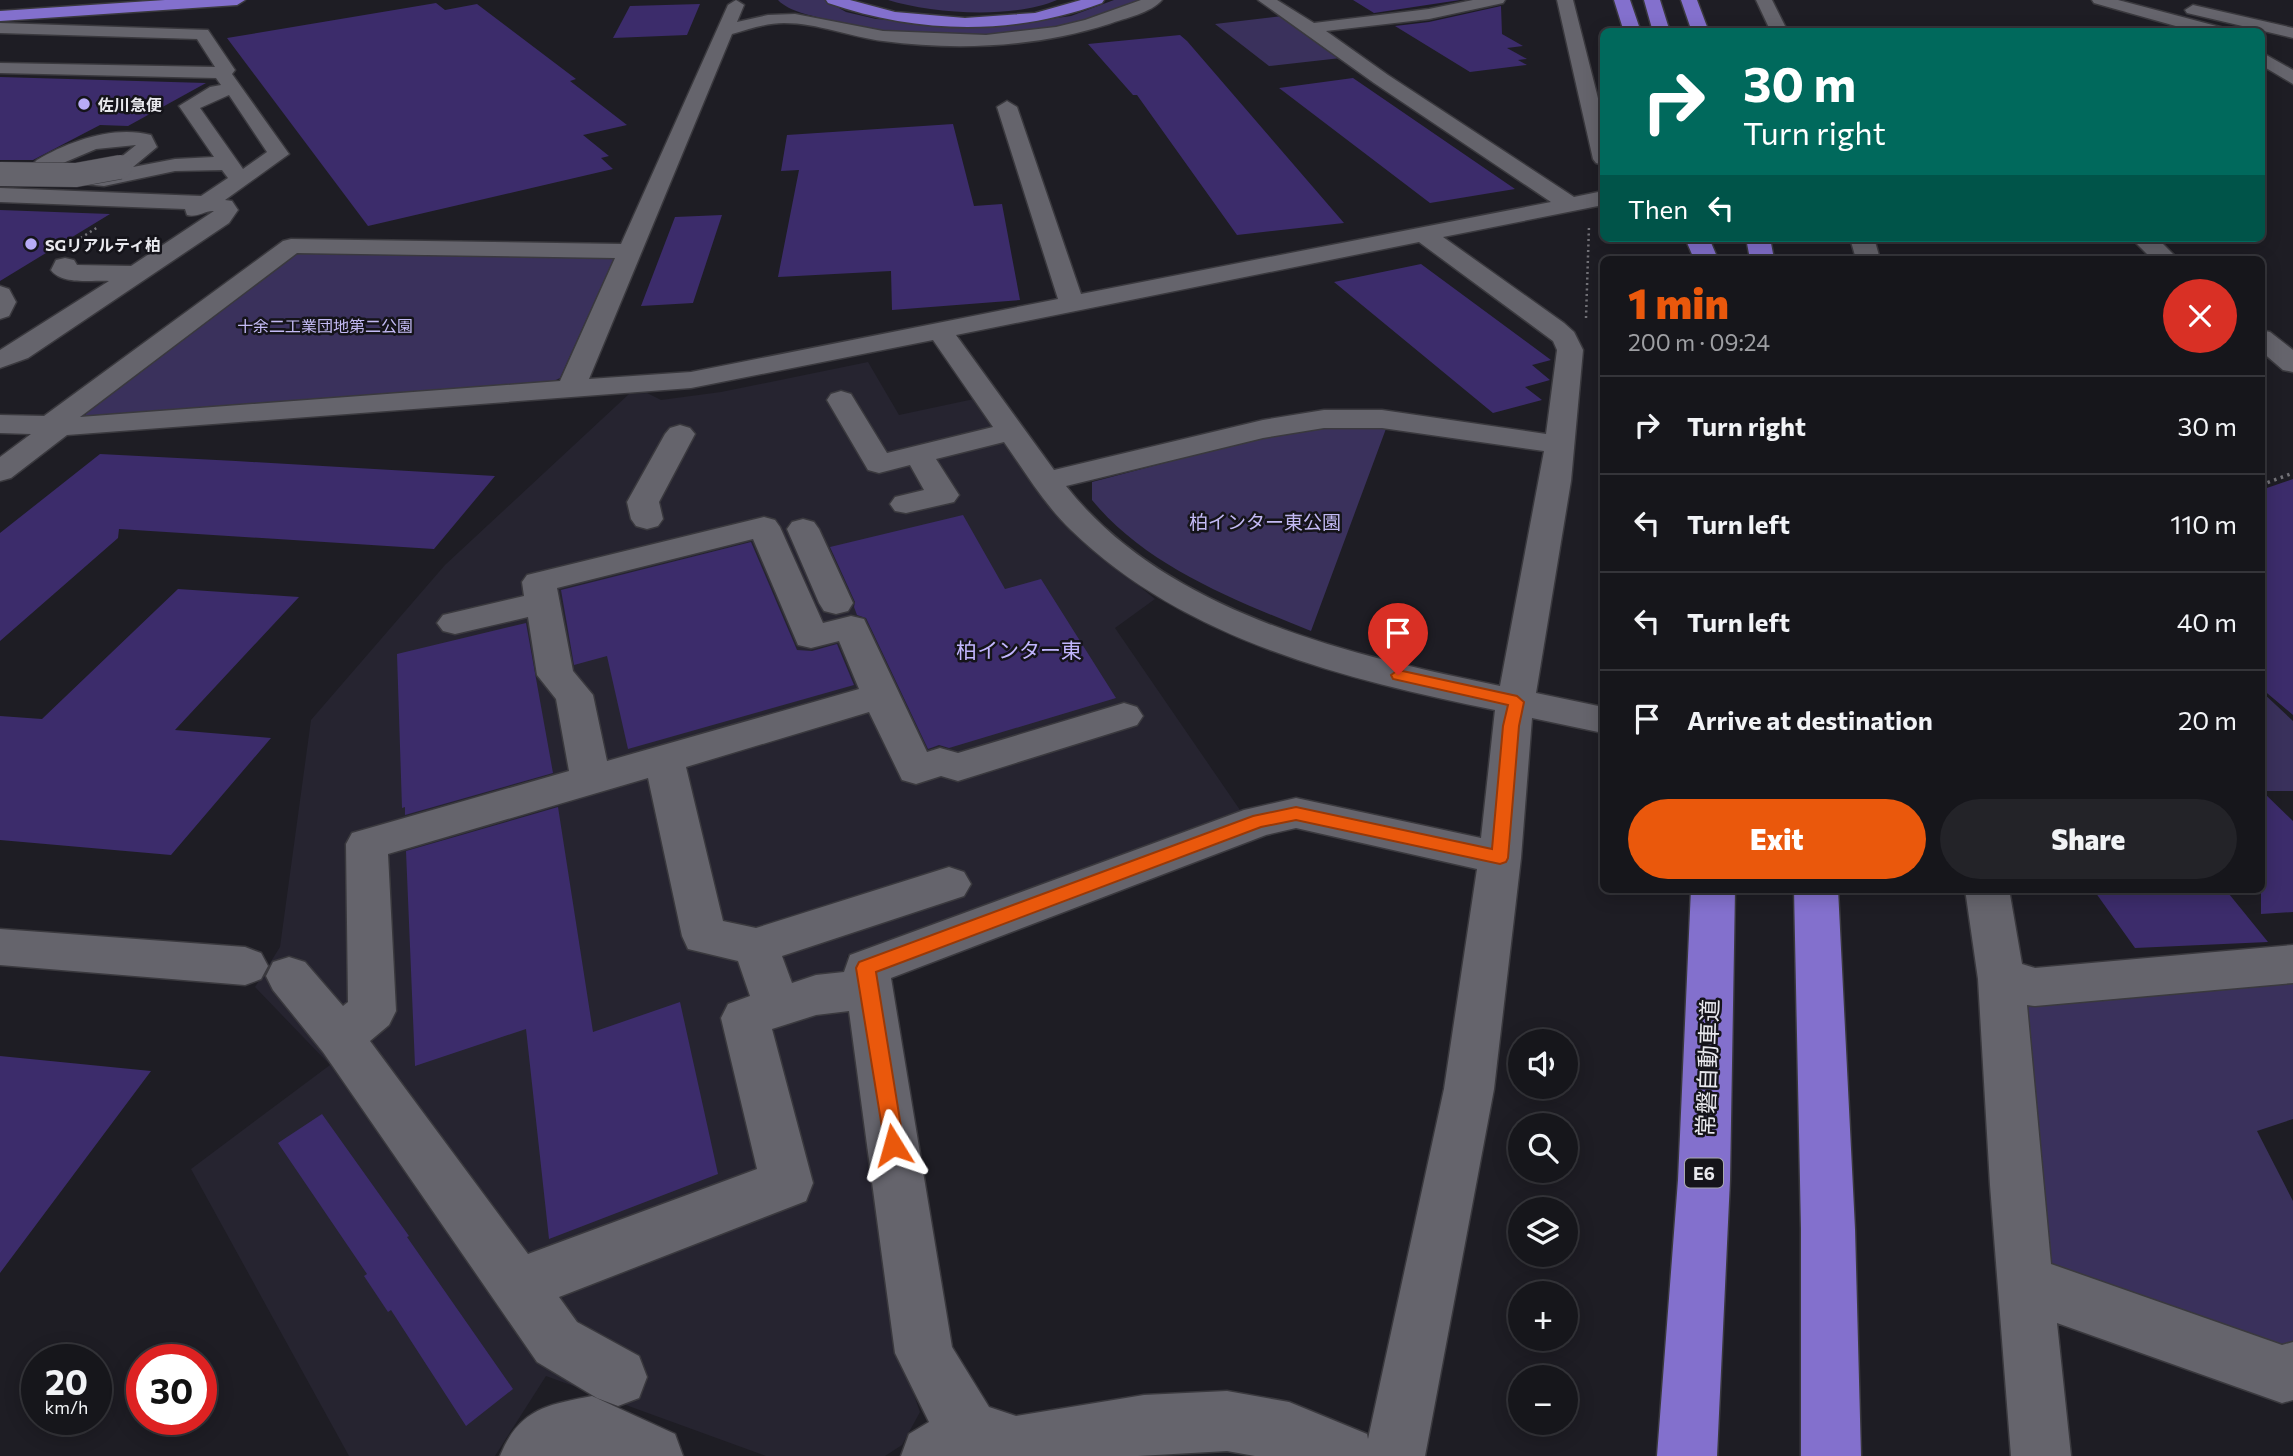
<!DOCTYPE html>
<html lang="en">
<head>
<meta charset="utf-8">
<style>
  :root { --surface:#16161b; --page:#232328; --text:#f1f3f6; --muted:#9e9fa3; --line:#35353a; --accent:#ea580c }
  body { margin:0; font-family:Commissioner,"Noto Sans JP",sans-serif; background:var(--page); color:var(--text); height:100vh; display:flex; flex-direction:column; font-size:26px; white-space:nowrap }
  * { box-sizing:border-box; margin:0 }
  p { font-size:23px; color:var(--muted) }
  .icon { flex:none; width:38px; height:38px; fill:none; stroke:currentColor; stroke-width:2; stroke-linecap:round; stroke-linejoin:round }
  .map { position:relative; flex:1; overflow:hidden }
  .details { position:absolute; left:1600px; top:256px; width:665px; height:637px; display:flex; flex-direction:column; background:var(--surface); border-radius:10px; box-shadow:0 4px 18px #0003,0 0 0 2px var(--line) }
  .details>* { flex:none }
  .hud { position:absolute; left:1600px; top:28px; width:665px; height:214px; border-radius:10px; box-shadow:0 4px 18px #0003,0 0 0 2px var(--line); background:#00695c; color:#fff; overflow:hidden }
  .buttons { position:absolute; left:1508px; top:1029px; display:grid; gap:14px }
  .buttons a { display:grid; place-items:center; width:70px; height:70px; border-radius:50%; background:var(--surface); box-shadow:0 4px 18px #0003,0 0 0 2px var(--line); font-size:35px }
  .speed { position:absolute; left:21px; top:1344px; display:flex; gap:14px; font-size:35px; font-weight:700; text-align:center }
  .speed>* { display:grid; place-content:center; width:91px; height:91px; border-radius:50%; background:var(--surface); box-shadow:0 4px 18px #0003,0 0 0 2px var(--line); line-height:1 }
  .speed small { font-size:18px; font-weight:400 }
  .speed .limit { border:10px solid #d22; background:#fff; color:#111 }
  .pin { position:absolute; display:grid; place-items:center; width:60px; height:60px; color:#fff; margin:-72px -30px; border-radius:50% 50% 50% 0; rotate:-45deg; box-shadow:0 0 7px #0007 }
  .pin .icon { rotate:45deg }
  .me { position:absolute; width:77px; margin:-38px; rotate:352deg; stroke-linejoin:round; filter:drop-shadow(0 0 5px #0008) }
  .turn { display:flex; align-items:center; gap:24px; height:147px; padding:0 28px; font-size:32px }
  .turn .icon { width:91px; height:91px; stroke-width:2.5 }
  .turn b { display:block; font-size:49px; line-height:60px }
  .then { display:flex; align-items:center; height:66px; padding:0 28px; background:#0003; gap:14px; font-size:26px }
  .round { display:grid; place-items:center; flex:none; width:74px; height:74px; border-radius:37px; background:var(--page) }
  .headline { display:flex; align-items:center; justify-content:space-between; height:119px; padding:0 28px }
  h1 { font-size:42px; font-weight:800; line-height:52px; color:var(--accent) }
  .primary-button { display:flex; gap:14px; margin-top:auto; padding:14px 28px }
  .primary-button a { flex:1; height:80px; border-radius:42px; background:var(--accent); color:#fff; font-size:28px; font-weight:800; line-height:80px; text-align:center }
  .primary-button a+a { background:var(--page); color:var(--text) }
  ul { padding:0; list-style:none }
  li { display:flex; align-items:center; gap:21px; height:98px; padding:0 28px; border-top:2px solid var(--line) }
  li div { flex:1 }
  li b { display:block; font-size:26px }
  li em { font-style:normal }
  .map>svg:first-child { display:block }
  .built { fill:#262430 }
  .green { fill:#3a315c }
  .building { fill:#3c2c6b }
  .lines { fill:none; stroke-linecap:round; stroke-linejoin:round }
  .minor-casing { stroke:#3a393e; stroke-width:3 }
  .highway-casing { stroke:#3a393e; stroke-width:3 }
  .path-far1 { stroke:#737278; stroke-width:2.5; stroke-dasharray:2 3.5; stroke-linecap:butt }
  .path { stroke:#737278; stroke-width:3.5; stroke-dasharray:2.5 4.5; stroke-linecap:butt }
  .minor { fill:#65646c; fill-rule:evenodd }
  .highway { fill:#8370cd; fill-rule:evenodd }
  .minor-bridge-casing { stroke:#3a393e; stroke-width:25; stroke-linecap:butt }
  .minor-bridge { stroke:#65646c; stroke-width:24 }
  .route { fill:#ea580c; stroke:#983908; stroke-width:2 }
  .poi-dot { fill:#b8abf7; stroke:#15141a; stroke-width:2.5 }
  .labels { text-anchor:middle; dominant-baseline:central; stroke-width:5; stroke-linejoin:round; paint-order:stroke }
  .far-poi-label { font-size:16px; font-weight:bold; fill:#e9e9ee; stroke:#15141a; text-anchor:start }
  .far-park-label { font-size:16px; fill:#c3baf4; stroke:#15141a }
  .shield { fill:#15141a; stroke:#a9a9ae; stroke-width:2 }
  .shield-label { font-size:18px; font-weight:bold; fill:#e9e9ee }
  .park-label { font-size:19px; fill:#c3baf4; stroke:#15141a }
  .neighbourhood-label { font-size:21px; fill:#c2b6fe; stroke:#15141a }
  .near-street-label { font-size:23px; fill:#e9e9ee; stroke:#15141a }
</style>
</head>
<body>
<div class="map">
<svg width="2293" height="1456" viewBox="0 0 2293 1456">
  <rect width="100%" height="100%" fill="#1e1d24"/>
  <!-- built -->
  <path class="built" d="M868,362l31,53 75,-16 102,136 79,64 -40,29 125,182 -393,146 58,413 15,43 -18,33 -17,11h-119l-220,-80 -51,80h-146l-158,-287 139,-104 -75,-78 25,-40 31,-227 134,-155 184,-171 18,-1 14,7 60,-8z"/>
  <!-- green -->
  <path class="green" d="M778,0h47l21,12 30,7 118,8 77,-11 43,-16h30c-15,6 -30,13 -45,17 -80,25 -191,24 -272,3 -15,-5 -38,-8 -49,-20z
    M888,0h169c-44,19 -124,14 -169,0z
    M1282,16l59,42 -72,8 -54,-42z
    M306,251l302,4 6,3 -54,120 -10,5 -465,33 2,-5 204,-157z
    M1387,426l-76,205c-77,-31 -165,-65 -219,-131v-18l168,-44 70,-11z
    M2261,691l32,30v70h-32z
    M2293,983v136l-36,12 36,70v142l-23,5 -222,-79 -23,-269z"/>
  <!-- building -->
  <path class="building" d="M1353,0h107l-86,13z
    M436,3l9,7 32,-6 99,75 -6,2 57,44 -44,10 26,21 -8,2 12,11 -245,57 -141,-188z
    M700,4l-13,31 -74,3 17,-32z
    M1501,6l1,28 21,12 -16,2 20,11 -9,1 9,5 -57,7 -75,-46 34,-4z
    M1180,35l7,6 157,182 -107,12 -100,-140h-4l-45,-51z
    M0,77l206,6 -78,43 -28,-1 -67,35h-33z
    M1353,78l162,111 -85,14 -151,-115z
    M953,124l21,82 28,-2 18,96 -128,10 -1,-39 -113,6 21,-107 -18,1 6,-36z
    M0,210l110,4 -110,67z
    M722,215l-29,88 -52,3 34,-89z
    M1421,264l130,96 -19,5 18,15 -25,7 17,13 -49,13 -159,-131z
    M100,454l136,7 259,15 -61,73 -315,-20 -1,9 -118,103v-108z
    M2293,479v236l-32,-27v-198z
    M963,515l42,74 36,-10 75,119 -167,50 -10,-3 -11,4 -62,-131 -9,-3 -3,-8 1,-5 -25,-55z
    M751,542l46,108 15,1 25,-7 17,41 -226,64 -21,-93 -33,9 -13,-75z
    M178,589l121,8 -124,133 96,8 -100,117 -171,-15v-124l42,3z
    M526,623l27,150 -148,42v-8l-3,1 -5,-154z
    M2261,790l32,31v91l-32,2z
    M558,807l35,225 87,-30 38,172 -169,65 -23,-210 -111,37 -9,-215z
    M2093,889h132l43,53 -133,6z
    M0,1056l151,15 -151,202z
    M322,1114l87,122 -2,1 106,152 -47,37 -75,-116 -3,2 -24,-36 3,-2 -89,-131z"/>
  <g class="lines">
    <!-- minor casing -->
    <g class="minor-casing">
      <path id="minor" d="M736,0l8,5 -7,17 31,-7 27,-1 88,17 103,4 70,-8 29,-7 56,-20h21c-11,13 -37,18 -53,24 -72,23 -151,27 -226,17 -33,-4 -65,-18 -99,-18 -17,0 -35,6 -52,11l-143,345 102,-7 367,-73 -61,-192 10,-6 10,6 64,187 470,-92 -177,-119 -116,-83h19l37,23 115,-14 44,-9h32l-2,3 -74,16 -103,12 62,44 186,122 29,-6v14l-160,32 121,86 10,9 9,18 -12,131 -35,212 67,14v26l-71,-15 -11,140 -27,231 -69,367h-170l-28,-5 -89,5h-237l8,-22 20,-12 -34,-69 -46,-342 -33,4 -44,14 41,154 -7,18 -247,96 18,25 62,34 8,21 -8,21 -21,8 -21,-8 -60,-36 -214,-310 -50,-62 -7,-14 7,-14 16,-5 16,5 38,44 5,-4 -2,-158 6,-11 217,-62 -13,-72 -19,-24 -9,-58 -73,17 -12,-3 -6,-8 6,-8 81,-19 -2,-14 5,-7 237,-58 11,3 5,7 43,96 28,-7 13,3 63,133 13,-4 18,5 166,-50 13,4 6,9 -6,9 -179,56 -17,-5 -25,8 -14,-4 -33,-68 -183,55 37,154 33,7 193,-61 15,5 7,12 -7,12 -182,60 10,27 24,-8 28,-3 6,-17 394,-145 52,-12 185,40 14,-128c-150,-31 -311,-70 -424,-180 -27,-26 -46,-58 -67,-88l-68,17 23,36 -5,7 -48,11 -11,-2 -5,-7 5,-7 29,-7 -14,-25 -31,8 -11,-3 -41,-70 4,-6 10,-3 10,3 36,59 106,-26 -60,-87 -242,48 -624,47 -56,43 -11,3v-24l31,-23 -31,-1v-18l44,1 239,-175 8,-2 330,5 107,-239zM1419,242l134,99 4,9 -11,84 -164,-24h-58l-61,10 -209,50 -98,-135zM297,253l318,5 -55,123 -480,36zM1324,428h58l162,23 -44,235c-151,-31 -334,-73 -434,-200l197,-48zM753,539l45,106 13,3 28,-7 20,48 -252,72 -14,-66 -20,-24 -16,-83zM648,778l34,158 6,13 50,12 12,35 -22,8 -7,14 36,151 -229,85 -158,-213 19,-16 7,-14 -8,-157zM1296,828l181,41 -33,220 -76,350 -1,-5 -78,-32 -62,-11 -83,4 -128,21 -27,-9 -37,-60 -61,-369 375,-143z
        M1557,0h16l30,118v47l-7,-2 -3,-4z
        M1756,0h16l16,32h-17z
        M2092,0h26l106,28 2,4h-29l-103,-29z
        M2193,5l100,23v10l-106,-25 -2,-3z
        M0,23l208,7 27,40 -3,4 57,80 -64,46 7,1 6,9 -9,13 -201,135 -28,10v-18l109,-69c-16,-1 -48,4 -58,-11l5,-10 9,-2 9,2 3,5 54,1 83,-55c-9,-1 -16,7 -27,4l-2,-6 -185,-7v-14l201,8 27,-18 -6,-8 -47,1 -71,15 -62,-6 -9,-16 4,-4c32,-19 77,-35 114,-25l6,12 -24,20 42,-8 39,-2 -35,-51 31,-19 11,-2 -5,-7 -216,-5v-10l215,4 -18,-28 -197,-6zM229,95l38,57 -24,17 -43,-61zM136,145l-27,22 4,5 -9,2 -46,-5 -2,-3 40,-17z
        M2261,52l32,18v14l-32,-19z
        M1850,238h24l6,21h-24z
        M2131,238h26l21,21h-26z
        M0,286l9,3 7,13 -7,14 -9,3z
        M2261,330l9,2 23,18v22l-10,-2 -22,-19z
        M680,425l10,3 5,6 -36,68 4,17 -5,7 -11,3 -11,-3 -5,-7 -4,-17 38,-68 5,-6z
        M803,519l11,3 5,7 34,74 -5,8 -12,3 -12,-3 -5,-8 -32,-74 5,-7z
        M1965,889h44l13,75 13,4 258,-23v38l-258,23 -8,-1 24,259 231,81 11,-3v58l-11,3 -225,-80 14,133h-60l-21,-271 -12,-206z
        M0,929l245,18 16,6 7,13 -7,13 -16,6 -245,-20z
        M592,1396l83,38 8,22h-183c19,-47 46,-51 92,-60z"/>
    </g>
    <!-- highway casing -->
    <g class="highway-casing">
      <path id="highway" d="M165,0h80l-8,5 -237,16v-10z
        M826,0h24l45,12 70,6 70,-5 46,-13h23l-2,3c-90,33 -183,31 -274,0z
        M1614,0h16l11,32h-17z
        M1644,0h16l10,32h-17z
        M1681,0h16l12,32h-17z
        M1685,238h24l9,21h-24z
        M1746,238h24l4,21h-24z
        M1691,889h44l-5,291 -13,276h-60l21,-276z
        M1794,889h44l17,340 6,227h-60v-227z"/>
    </g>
    <!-- path-far1 -->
    <path class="path-far1" d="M76,241l22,-14
      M1586,318l3,-92"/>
    <!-- path -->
    <path class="path" d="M2261,485l32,-12"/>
    <!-- minor -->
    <use href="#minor" class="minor"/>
    <!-- highway -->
    <use href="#highway" class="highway"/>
    <!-- minor-bridge casing -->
    <g class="minor-bridge-casing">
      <path id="minor-bridge" d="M0,174l76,1 44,-8"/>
    </g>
    <!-- minor-bridge -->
    <use href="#minor-bridge" class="minor-bridge"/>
  </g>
  <!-- route -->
  <path class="route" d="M1398,670l119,26 7,6 -5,24 -11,132 -2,4 -6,2 -204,-44 -35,7 -385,145 28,173 -3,7 -8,3 -7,-3 -30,-184 3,-6 394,-146 43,-9 196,42 11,-123 5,-21 -115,-26 -2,-4z"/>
  <!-- markers -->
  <g class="poi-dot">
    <circle cx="84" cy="104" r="7"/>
    <circle cx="31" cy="244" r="7"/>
  </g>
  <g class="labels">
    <!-- far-poi labels -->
    <g class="far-poi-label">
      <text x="98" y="104">佐川急便</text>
      <text x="45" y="244">SGリアルティ柏</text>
    </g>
    <!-- far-park labels -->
    <g class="far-park-label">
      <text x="325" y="325">十余二工業団地第二公園</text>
    </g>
    <!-- shield labels -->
    <rect class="shield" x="1685" y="1158.5" width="38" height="29" rx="5"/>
    <g class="shield-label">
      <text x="1704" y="1173">E6</text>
    </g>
    <!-- park labels -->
    <g class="park-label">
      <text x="1265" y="521">柏インター東公園</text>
    </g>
    <!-- neighbourhood labels -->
    <g class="neighbourhood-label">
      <text x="1019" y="649">柏インター東</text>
    </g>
    <!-- near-street labels -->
    <g class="near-street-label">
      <text transform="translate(1707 1068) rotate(-88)">常磐自動車道</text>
    </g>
  </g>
</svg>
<div class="buttons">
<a><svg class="icon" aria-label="sound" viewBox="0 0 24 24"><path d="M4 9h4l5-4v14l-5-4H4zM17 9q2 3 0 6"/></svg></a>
<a><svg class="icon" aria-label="search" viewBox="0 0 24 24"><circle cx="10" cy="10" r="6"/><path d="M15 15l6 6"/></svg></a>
<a><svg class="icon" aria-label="layers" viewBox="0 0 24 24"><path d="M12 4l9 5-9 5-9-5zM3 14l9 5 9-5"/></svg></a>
<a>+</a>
<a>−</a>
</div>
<div class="speed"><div>20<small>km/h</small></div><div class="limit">30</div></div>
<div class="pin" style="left:1398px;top:675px;background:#d93025"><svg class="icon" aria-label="arrive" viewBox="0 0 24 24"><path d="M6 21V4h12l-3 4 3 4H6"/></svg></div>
<svg class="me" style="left:893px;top:1145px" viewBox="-20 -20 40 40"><path d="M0-17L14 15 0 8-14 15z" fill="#ea580c" stroke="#fff" stroke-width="4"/></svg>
<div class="hud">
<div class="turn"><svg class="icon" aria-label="right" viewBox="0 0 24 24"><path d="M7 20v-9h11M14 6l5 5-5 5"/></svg><div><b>30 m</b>Turn right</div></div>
<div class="then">Then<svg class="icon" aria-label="left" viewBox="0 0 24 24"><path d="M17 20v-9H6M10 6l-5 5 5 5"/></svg></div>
</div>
<section class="details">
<div class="headline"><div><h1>1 min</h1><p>200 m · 09:24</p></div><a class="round" style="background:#d93025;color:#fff"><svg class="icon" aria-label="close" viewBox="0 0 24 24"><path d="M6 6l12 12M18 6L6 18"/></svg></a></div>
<ul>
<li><svg class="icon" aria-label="right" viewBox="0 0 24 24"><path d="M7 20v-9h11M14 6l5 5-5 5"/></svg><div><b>Turn right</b></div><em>30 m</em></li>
<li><svg class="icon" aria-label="left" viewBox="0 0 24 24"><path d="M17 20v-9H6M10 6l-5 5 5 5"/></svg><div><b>Turn left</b></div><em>110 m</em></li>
<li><svg class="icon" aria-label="left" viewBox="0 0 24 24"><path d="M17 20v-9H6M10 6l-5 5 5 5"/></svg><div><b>Turn left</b></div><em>40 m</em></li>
<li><svg class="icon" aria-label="arrive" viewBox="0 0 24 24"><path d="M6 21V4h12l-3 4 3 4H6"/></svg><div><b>Arrive at destination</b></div><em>20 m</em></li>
</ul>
<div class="primary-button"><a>Exit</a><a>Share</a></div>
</section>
</div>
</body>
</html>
